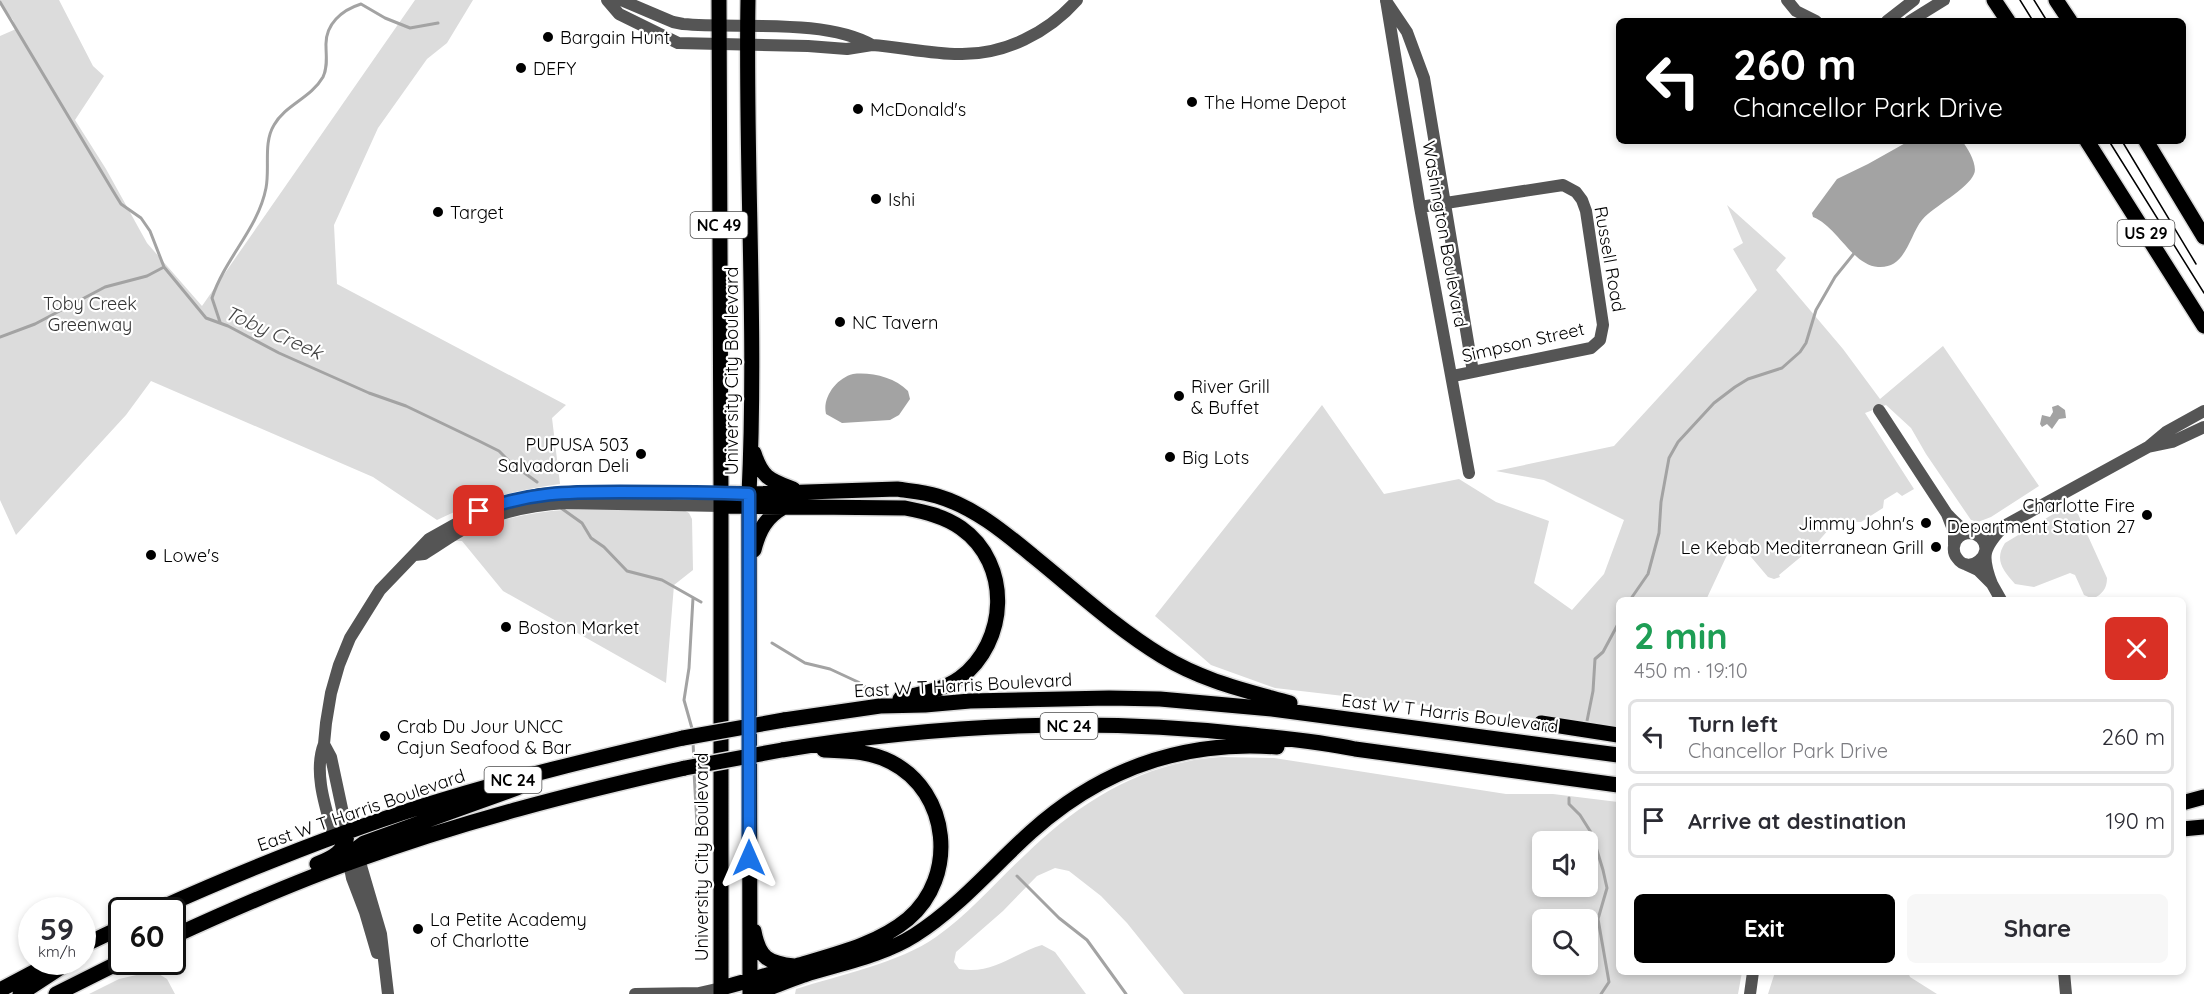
<!DOCTYPE html>
<html lang="en">
<head>
<meta charset="utf-8">
<style>
  :root { --surface:#fff; --page:#f7f7f7; --text:#2b2b33; --muted:#7c7c81; --line:#e1e1e2; --accent:#000 }
  body { margin:0; font-family:Quicksand,sans-serif; background:var(--page); color:var(--text); height:100vh; display:flex; flex-direction:column; font-size:22px; white-space:nowrap }
  * { box-sizing:border-box; margin:0 }
  p { font-size:20px; color:var(--muted) }
  .icon { flex:none; width:33px; height:33px; fill:none; stroke:currentColor; stroke-width:2; stroke-linecap:round; stroke-linejoin:round }
  .map { position:relative; flex:1; overflow:hidden }
  .drawer { position:absolute; left:1616px; top:597px; width:570px; height:378px; display:flex; flex-direction:column; background:var(--surface); border-radius:9px; box-shadow:0 3px 9px #0003 }
  .drawer>* { flex:none }
  .hud { position:absolute; left:1616px; top:18px; width:570px; height:126px; border-radius:9px; box-shadow:0 3px 9px #0003; background:#000; color:#fff; overflow:hidden }
  .fabs { position:absolute; left:1532px; top:831px; display:grid; gap:12px }
  .fabs a { display:grid; place-items:center; width:66px; height:66px; border-radius:9px; background:var(--surface); box-shadow:0 3px 9px #0003; font-size:30px }
  .speed { position:absolute; left:18px; top:897px; display:flex; gap:12px; font-size:30px; font-weight:700; text-align:center }
  .speed>* { display:grid; place-content:center; width:78px; height:78px; border-radius:50%; background:var(--surface); box-shadow:0 3px 9px #0003; line-height:1 }
  .speed small { font-size:15px; font-weight:400 }
  .speed .limit { border:3px solid #111; border-radius:9px; background:#fff; color:#111 }
  .pin { position:absolute; display:grid; place-items:center; width:51px; height:51px; color:#fff; margin:-26px; border-radius:12px; box-shadow:0 3px 9px #0006 }
  .me { position:absolute; width:66px; margin:-33px; rotate:0deg; stroke-linejoin:round; filter:drop-shadow(0 0 4px #0008) }
  .turn { display:flex; align-items:center; gap:21px; height:126px; padding:0 18px; font-size:27px }
  .turn .icon { width:78px; height:78px; stroke-width:2.5 }
  .turn b { display:block; font-size:42px; line-height:51px }
  .round { display:grid; place-items:center; flex:none; width:63px; height:63px; border-radius:9px; background:var(--page) }
  .summary { display:flex; align-items:center; justify-content:space-between; height:102px; padding:0 18px }
  h1 { font-size:36px; font-weight:800; line-height:45px; color:#1e9e55 }
  .cta { display:flex; gap:12px; margin-top:auto; padding:12px 18px }
  .cta a { flex:1; height:69px; border-radius:9px; background:var(--accent); color:#fff; font-size:24px; font-weight:800; line-height:69px; text-align:center }
  .cta a+a { background:var(--page); color:var(--text) }
  ul { padding:0; list-style:none }
  li { display:flex; align-items:center; gap:18px; height:75px; margin:0 12px 9px; padding:0 6px; border:3px solid var(--line); border-radius:9px }
  li div { flex:1 }
  li b { display:block; font-size:22px }
  li em { font-style:normal }
  .map>svg:first-child { display:block }
  .green { fill:#dcdcdc; fill-rule:evenodd }
  .water { fill:#a3a3a3 }
  .lines { fill:none; stroke-linecap:round; stroke-linejoin:round }
  .stream { stroke:#a3a3a3; stroke-width:3 }
  .primary-casing { stroke:#dbdbdb; stroke-width:18 }
  .minor { stroke:#555; stroke-width:12 }
  .tertiary { stroke:#555; stroke-width:12 }
  .primary { stroke:#000; stroke-width:15 }
  .tram { stroke:#000; stroke-width:1.5 }
  .primary-bridge-casing { stroke:#dbdbdb; stroke-width:18; stroke-linecap:butt }
  .primary-bridge { stroke:#000; stroke-width:15 }
  .route-casing { stroke:#114b97; stroke-width:15 }
  .route { stroke:#1a73e8; stroke-width:10 }
  .poi-dot { fill:#000; stroke:#fff; stroke-width:2 }
  .labels { text-anchor:middle; dominant-baseline:central; stroke-width:4.5; stroke-linejoin:round; paint-order:stroke }
  .shield { fill:#fff; stroke:#4c4c4c; stroke-width:1.5 }
  .shield-label { font-size:16px; font-weight:bold; fill:#000 }
  .poi-label { font-size:18px; fill:#000; stroke:#fff; text-anchor:start }
  .street-label { font-size:18px; fill:#000; stroke:#fff }
  .park-label { font-size:18px; fill:#333; stroke:#fff }
  .water-label { font-size:20px; font-style:italic; fill:#444; stroke:#fff }
</style>
</head>
<body>
<div class="map">
<svg width="2204" height="994" viewBox="0 0 2204 994">
  <rect width="100%" height="100%" fill="#fff"/>
  <!-- green -->
  <path class="green" d="M0,0h59l34,66 11,10 -29,44 31,49 41,74 55,63 213,-306h58l-26,43 -20,16 -49,69 -44,97 3,59 229,121 -14,13 8,66c-44,6 -83,16 -123,36l-64,-43 -222,-96 -25,34 -110,120 -16,-35v-464l16,-7 -3,-9 -13,-17z
    M1727,205l59,53 -10,12 67,79 37,50 63,-53 96,140 -48,31 -13,5 -7,-2 -45,-66 -15,-26 -25,-23 -21,8 49,76 -12,7 -5,-4 -13,8 -1,8 -22,14 -21,-1 -10,7 -15,17 -36,30 1,2 -6,2 -6,-2 -33,-39 -29,62h-88v128l-343,-40 -64,-23 -56,-49 167,-211 62,89 75,-15 37,23 53,19 -15,62 38,27 32,-36 20,-54 -80,-40 -48,-9 118,-25 143,-156 -24,-41 10,-6z
    M680,508l9,5 3,6 1,51 -19,15 -8,98 -163,-92 -41,-50h-9c14,-6 28,-14 43,-19 59,-18 123,-13 184,-14z
    M2068,508l10,6 29,64c0,11 -5,16 -14,21l-9,-4 -9,-20 -5,-2 -36,14 -19,-3c-12,-14 -21,-24 -10,-41l55,-33z
    M1221,757l53,1 232,36h47l65,8v170h124l-4,22h-554l-57,-71 -26,-27 -32,-25 -14,-3 -18,8 -34,35 -47,41 -2,10 5,7c34,6 53,-15 83,-24l13,7 31,42h-291l1,-5c43,-14 103,-26 140,-52 33,-23 60,-55 90,-83 43,-42 98,-80 159,-92 12,-3 24,-4 36,-5zM1542,842h45v44h-45zM1542,920h45v44h-45z
    M154,971l13,8 8,15h-86l30,-15z
    M1775,972h133l2,5 27,17h-169z"/>
  <!-- water -->
  <path class="water" d="M1909,141h53c6,7 16,25 12,33 -6,15 -40,32 -52,46 -13,16 -16,49 -44,47 -26,-2 -41,-41 -65,-50l-1,-4 25,-34 31,-15z
    M853,374c18,-2 41,3 55,17l2,8 -11,16 -9,5 -48,3 -16,-9c-4,-17 11,-36 27,-40z
    M2058,405l7,5 1,8 -7,1 -7,10 -5,-5 -5,3 -2,-3 2,-9 8,2 3,-5 -1,-5z"/>
  <g class="lines">
    <!-- stream -->
    <path class="stream" d="M0,2l113,189 8,13 20,14 9,13 14,36 42,51 22,8 51,27 90,40 37,13 73,35 20,10 13,13 25,18
      M220,322l-8,-24c13,-40 46,-69 54,-110 4,-20 -3,-45 8,-63 11,-20 37,-27 49,-48 5,-10 3,-21 3,-31 -1,-22 16,-36 35,-42l24,14 25,10 28,-5
      M0,337l35,-13 70,-37 42,-11 17,-9
      M561,508l21,15 9,15 13,9 23,24 35,9 39,22
      M1630,600l18,-26 11,-41 2,-31 8,-44 9,-16 36,-39 21,-16 13,-8 34,-11 18,-16 6,-9 10,-33 19,-33 21,-26
      M772,643l33,20 25,6 28,13 17,12
      M1587,721l6,-30 2,-32 8,-7 15,-28
      M693,732l-9,-32 5,-32 4,-70
      M693,742l1,20
      M694,772l3,53
      M1569,798v6l11,11 12,19 11,36 4,18 -9,31 11,63 -8,12
      M1017,876l42,42 28,22 39,54"/>
    <!-- primary casing -->
    <g class="primary-casing">
      <path id="primary" d="M719,0l2,493v501
        M748,0c-3,165 9,329 1,494l1,500
        M1994,0l14,21
        M2056,0l14,21
        M2087,141l117,185
        M2146,141l58,96
        M754,453c8,25 16,27 39,36
        M721,493l28,1 148,-5c13,2 27,3 40,7 37,11 67,36 96,60 42,34 83,72 129,100 41,25 82,34 128,47
        M721,506l184,2c20,4 39,8 56,20 51,36 47,114 -1,150 -18,13 -40,15 -60,21
        M754,550c5,-20 12,-33 30,-43
        M784,720l96,-14 45,-1 45,-4 139,-3 51,1 112,10 346,46
        M1541,723l77,12
        M782,750c152,-25 307,-33 460,-16 38,4 76,7 113,15l263,36
        M2182,803l22,-6
        M2182,829l22,-2
        M349,863l7,-14 8,-6 153,-55
        M317,864c15,-6 30,-13 30,-32
        M156,910c87,-39 176,-75 267,-104 85,-27 173,-48 260,-68
        M754,931c5,27 14,32 40,35
        M172,937c61,-28 122,-55 185,-77 107,-39 217,-67 328,-92
        M82,946l40,-19
        M721,988c26,-6 52,-15 78,-23 37,-11 79,-21 109,-46 50,-42 42,-127 -17,-157 -21,-11 -44,-11 -67,-12
        M0,990l53,-28
        M20,994l49,-32
        M56,994l66,-33
        M753,994c17,-6 34,-13 51,-19 38,-12 78,-19 111,-40 44,-28 78,-69 116,-103 70,-63 152,-92 246,-85"/>
    </g>
    <!-- minor -->
    <path class="minor" d="M1386,0l34,207 49,266
      M1386,1l21,31 17,46 49,294
      M1420,207l143,-22 13,7 6,8 4,11 17,114 -3,15 -9,8 -138,28
      M1879,410l68,104
      M2204,411l-38,21 -18,15 24,-5 32,-15
      M2004,526l144,-79
      M1954,545v-13l-7,-18c6,6 11,12 18,16 5,3 12,4 16,8 15,16 -12,38 -24,20 -5,-6 -4,-16 2,-21 7,-6 14,-3 22,-3 8,-1 16,-4 23,-8 -21,22 -23,30 -12,58l-14,-14 -13,-6
      M415,555l9,-1c15,-9 28,-19 44,-27 30,-15 64,-22 98,-24l155,3
      M1992,584l9,16
      M324,744l2,-21 5,-30 8,-28 11,-27 30,-48 49,-51 50,-28 21,-8 39,-9 48,-3 134,2
      M334,837c-8,-28 -21,-65 -10,-93l7,13 16,75
      M359,859l22,75 7,60
      M349,863l3,15 13,34 12,41
      M2064,972l2,22
      M635,994l64,-1 22,-5"/>
    <!-- tertiary -->
    <path class="tertiary" d="M609,0h-2l12,14 59,29 130,3 39,3 25,-4c-48,-27 -134,-16 -189,-21l-10,-2 -52,-22
      M1787,0l9,11 20,10
      M1887,21l27,-21
      M1910,21l34,-21
      M872,45c29,2 58,9 87,9 45,1 89,-21 118,-54
      M1750,994l3,-22"/>
    <!-- primary -->
    <use href="#primary" class="primary"/>
    <!-- tram -->
    <path class="tram" d="M2020,0l13,21
      M2034,0l13,21
      M2109,141l95,152
      M2122,141l74,123"/>
    <!-- primary-bridge casing -->
    <g class="primary-bridge-casing">
      <path id="primary-bridge" d="M683,738l101,-18
        M685,768l97,-18"/>
    </g>
    <!-- primary-bridge -->
    <use href="#primary-bridge" class="primary-bridge"/>
  </g>
  <g class="lines">
    <!-- route casing -->
    <g class="route-casing">
      <path id="route" d="M479,511c51,-19 88,-19 141,-19 43,0 86,0 129,2v364"/>
    </g>
    <!-- route -->
    <use href="#route" class="route"/>
  </g>
  <!-- markers -->
  <g class="poi-dot">
    <circle cx="548" cy="37" r="6"/>
    <circle cx="521" cy="68" r="6"/>
    <circle cx="1192" cy="102" r="6"/>
    <circle cx="858" cy="109" r="6"/>
    <circle cx="876" cy="199" r="6"/>
    <circle cx="438" cy="212" r="6"/>
    <circle cx="840" cy="322" r="6"/>
    <circle cx="1179" cy="396" r="6"/>
    <circle cx="641" cy="454" r="6"/>
    <circle cx="1170" cy="457" r="6"/>
    <circle cx="2147" cy="515" r="6"/>
    <circle cx="1926" cy="523" r="6"/>
    <circle cx="1936" cy="547" r="6"/>
    <circle cx="151" cy="555" r="6"/>
    <circle cx="506" cy="627" r="6"/>
    <circle cx="385" cy="736" r="6"/>
    <circle cx="418" cy="929" r="6"/>
  </g>
  <g class="labels">
    <!-- shield labels -->
    <g class="shield">
      <rect x="690.5" y="212" width="57" height="26" rx="4.5"/>
      <rect x="2117.5" y="220" width="57" height="26" rx="4.5"/>
      <rect x="1040.5" y="713" width="57" height="26" rx="4.5"/>
      <rect x="484.5" y="767" width="57" height="26" rx="4.5"/>
    </g>
    <g class="shield-label">
      <text x="719" y="225">NC 49</text>
      <text x="2146" y="233">US 29</text>
      <text x="1069" y="726">NC 24</text>
      <text x="513" y="780">NC 24</text>
    </g>
    <!-- poi labels -->
    <g class="poi-label">
      <text x="560" y="37">Bargain Hunt</text>
      <text x="533" y="68">DEFY</text>
      <text x="1204" y="102">The Home Depot</text>
      <text x="870" y="109">McDonald's</text>
      <text x="888" y="199">Ishi</text>
      <text x="450" y="212">Target</text>
      <text x="852" y="322">NC Tavern</text>
      <text x="1191" y="386">River Grill<tspan x="1191" dy="21">&amp; Buffet</tspan></text>
      <text x="629" y="444" text-anchor="end">PUPUSA 503<tspan x="629" dy="21">Salvadoran Deli</tspan></text>
      <text x="1182" y="457">Big Lots</text>
      <text x="2135" y="505" text-anchor="end">Charlotte Fire<tspan x="2135" dy="21">Department Station 27</tspan></text>
      <text x="1914" y="523" text-anchor="end">Jimmy John's</text>
      <text x="1924" y="547" text-anchor="end">Le Kebab Mediterranean Grill</text>
      <text x="163" y="555">Lowe's</text>
      <text x="518" y="627">Boston Market</text>
      <text x="397" y="726">Crab Du Jour UNCC<tspan x="397" dy="21">Cajun Seafood &amp; Bar</tspan></text>
      <text x="430" y="919">La Petite Academy<tspan x="430" dy="21">of Charlotte</tspan></text>
    </g>
    <!-- street labels -->
    <g class="street-label">
      <text transform="translate(1445 234) rotate(80)">Washington Boulevard</text>
      <text transform="translate(1610 259) rotate(80)">Russell Road</text>
      <text transform="translate(1523 342) rotate(-13)">Simpson Street</text>
      <text transform="translate(731 371) rotate(-90)">University City Boulevard</text>
      <text transform="translate(963 685) rotate(-3)">East W T Harris Boulevard</text>
      <text transform="translate(1450 713) rotate(7)">East W T Harris Boulevard</text>
      <text transform="translate(361 810) rotate(-19)">East W T Harris Boulevard</text>
      <text transform="translate(701 857) rotate(-90)">University City Boulevard</text>
    </g>
    <!-- park labels -->
    <g class="park-label">
      <text x="90" y="303">Toby Creek<tspan x="90" dy="21">Greenway</tspan></text>
    </g>
    <!-- water labels -->
    <g class="water-label">
      <text transform="translate(274 332) rotate(24)">Toby Creek</text>
    </g>
  </g>
</svg>
<div class="fabs">
<a><svg class="icon" aria-label="sound" viewBox="0 0 24 24"><path d="M4 9h4l5-4v14l-5-4H4zM17 9q2 3 0 6"/></svg></a>
<a><svg class="icon" aria-label="search" viewBox="0 0 24 24"><circle cx="10" cy="10" r="6"/><path d="M15 15l6 6"/></svg></a>
</div>
<div class="speed"><div>59<small>km/h</small></div><div class="limit">60</div></div>
<div class="pin" style="left:479px;top:511px;background:#d93025"><svg class="icon" aria-label="arrive" viewBox="0 0 24 24"><path d="M6 21V4h12l-3 4 3 4H6"/></svg></div>
<svg class="me" style="left:749px;top:858px" viewBox="-20 -20 40 40"><path d="M0-17L14 15 0 8-14 15z" fill="#1a73e8" stroke="#fff" stroke-width="4"/></svg>
<div class="hud">
<div class="turn"><svg class="icon" aria-label="left" viewBox="0 0 24 24"><path d="M17 20v-9H6M10 6l-5 5 5 5"/></svg><div><b>260 m</b>Chancellor Park Drive</div></div>
</div>
<section class="drawer">
<div class="summary"><div><h1>2 min</h1><p>450 m · 19:10</p></div><a class="round" style="background:#d93025;color:#fff"><svg class="icon" aria-label="close" viewBox="0 0 24 24"><path d="M6 6l12 12M18 6L6 18"/></svg></a></div>
<ul>
<li><svg class="icon" aria-label="left" viewBox="0 0 24 24"><path d="M17 20v-9H6M10 6l-5 5 5 5"/></svg><div><b>Turn left</b><p>Chancellor Park Drive</p></div><em>260 m</em></li>
<li><svg class="icon" aria-label="arrive" viewBox="0 0 24 24"><path d="M6 21V4h12l-3 4 3 4H6"/></svg><div><b>Arrive at destination</b></div><em>190 m</em></li>
</ul>
<div class="cta"><a>Exit</a><a>Share</a></div>
</section>
</div>
</body>
</html>
